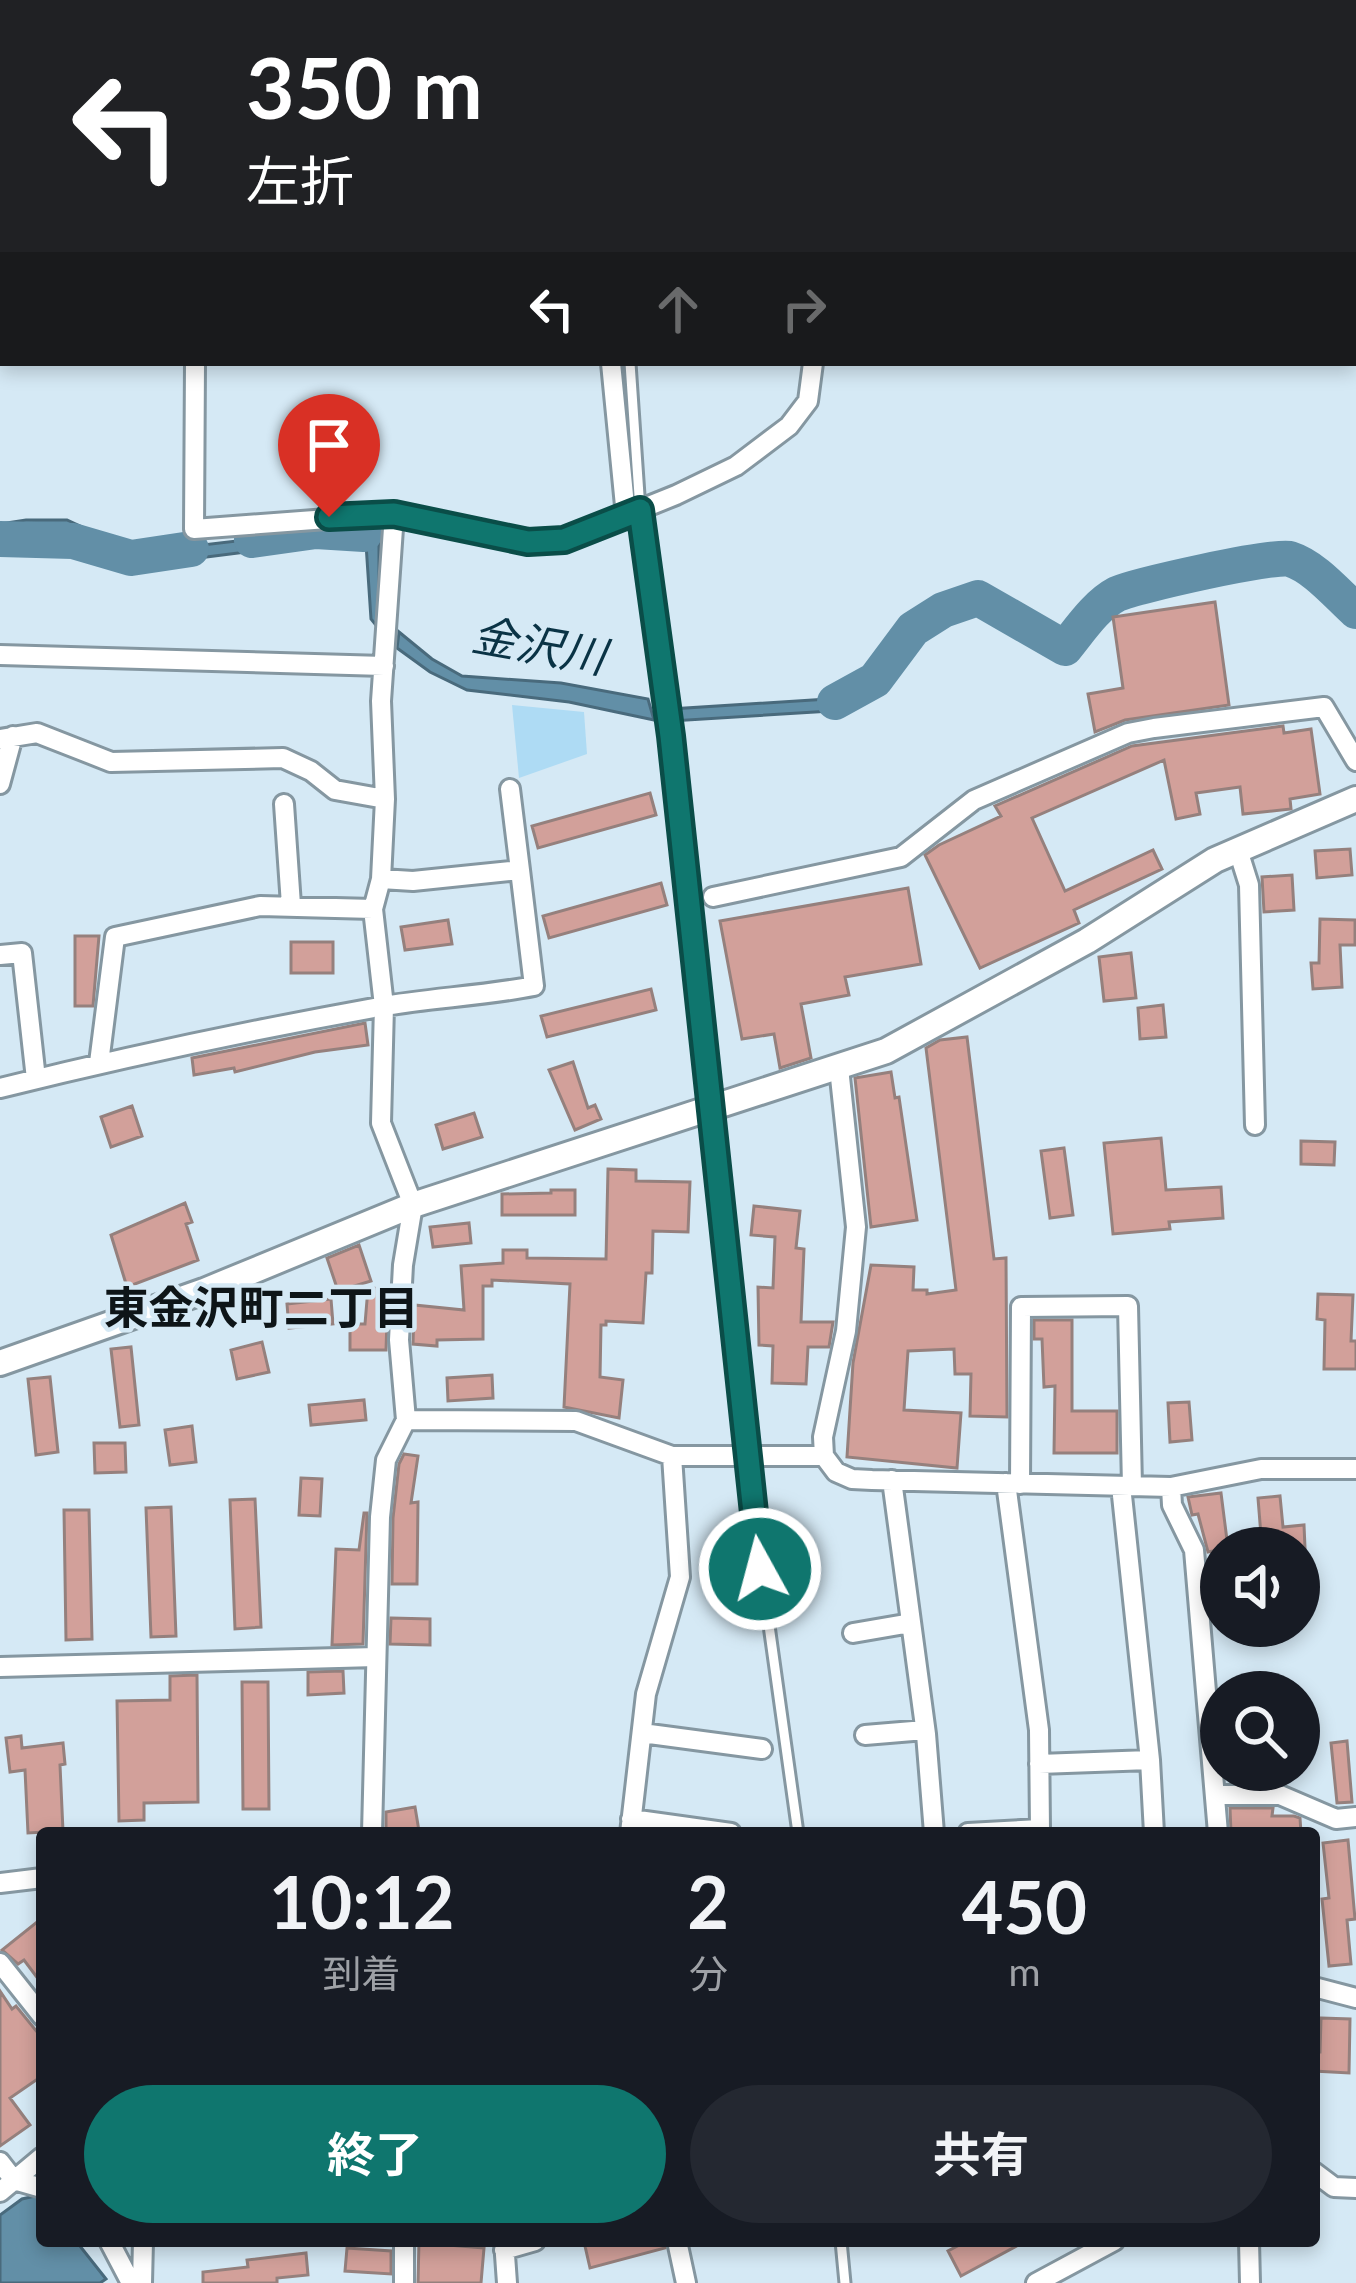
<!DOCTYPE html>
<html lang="ja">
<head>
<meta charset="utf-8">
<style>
  :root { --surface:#171b24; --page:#242831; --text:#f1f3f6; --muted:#9ea1a6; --accent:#0f766e }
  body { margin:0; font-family:Lato,"Noto Sans JP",sans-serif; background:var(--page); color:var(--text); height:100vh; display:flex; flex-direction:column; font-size:45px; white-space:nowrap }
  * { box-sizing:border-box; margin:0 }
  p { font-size:39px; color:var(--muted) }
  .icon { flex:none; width:66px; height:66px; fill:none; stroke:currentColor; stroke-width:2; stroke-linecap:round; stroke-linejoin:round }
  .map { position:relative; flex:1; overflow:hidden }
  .details { position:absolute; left:36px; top:1827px; width:1284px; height:420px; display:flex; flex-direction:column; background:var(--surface); border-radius:12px; box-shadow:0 6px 18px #0003 }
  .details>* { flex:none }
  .hud { position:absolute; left:0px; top:0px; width:1356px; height:366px; box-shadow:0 6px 18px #0003; background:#202124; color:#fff; overflow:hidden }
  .buttons { position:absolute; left:1200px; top:1527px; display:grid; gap:24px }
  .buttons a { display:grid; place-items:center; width:120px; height:120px; border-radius:50%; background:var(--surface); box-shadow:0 6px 18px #0003; font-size:60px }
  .pin { position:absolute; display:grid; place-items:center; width:102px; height:102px; color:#fff; margin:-123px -51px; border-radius:50% 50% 50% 0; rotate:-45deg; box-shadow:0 0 12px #0007 }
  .pin .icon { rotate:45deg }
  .me { position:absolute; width:132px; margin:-66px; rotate:353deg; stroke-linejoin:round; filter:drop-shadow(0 0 9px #0008) }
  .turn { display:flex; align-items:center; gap:42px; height:252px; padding:0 48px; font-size:54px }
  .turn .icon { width:156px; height:156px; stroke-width:2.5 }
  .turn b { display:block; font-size:84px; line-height:102px }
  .lanes { display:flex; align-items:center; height:114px; padding:0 48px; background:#0003; justify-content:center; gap:60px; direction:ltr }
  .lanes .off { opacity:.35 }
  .eta { display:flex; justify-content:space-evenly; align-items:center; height:204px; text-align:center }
  .eta b { font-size:72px; font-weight:700; line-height:84px }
  .primary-button { display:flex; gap:24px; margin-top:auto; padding:24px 48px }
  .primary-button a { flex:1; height:138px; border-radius:72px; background:var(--accent); color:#fff; font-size:48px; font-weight:700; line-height:138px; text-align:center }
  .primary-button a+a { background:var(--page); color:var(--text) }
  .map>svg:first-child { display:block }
  .green { fill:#aedbf4 }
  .water { fill:#628fa7; stroke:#496a7c; stroke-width:3 }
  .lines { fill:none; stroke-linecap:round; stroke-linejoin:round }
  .river { stroke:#628fa7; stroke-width:36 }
  .building { fill:#d2a09a; stroke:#95807d; stroke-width:3 }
  .service-casing { stroke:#8597a1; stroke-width:15 }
  .minor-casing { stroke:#8597a1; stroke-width:24 }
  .tertiary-casing { stroke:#8597a1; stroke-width:30 }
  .service { stroke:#fff; stroke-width:9 }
  .minor { stroke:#fff; stroke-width:18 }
  .tertiary { stroke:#fff; stroke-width:24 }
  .route-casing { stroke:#0a4d48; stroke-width:30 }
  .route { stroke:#0f766e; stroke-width:21 }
  .labels { text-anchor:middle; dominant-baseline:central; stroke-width:9; stroke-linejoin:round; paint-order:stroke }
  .water-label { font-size:45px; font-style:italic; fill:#0a3345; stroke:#d5e9f5 }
  .neighbourhood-label { font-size:45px; font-weight:bold; fill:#0e1518; stroke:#d5e9f5 }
</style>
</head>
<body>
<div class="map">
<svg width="1356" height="2283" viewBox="0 0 1356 2283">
  <rect width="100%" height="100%" fill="#d5e9f5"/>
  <!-- green -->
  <path class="green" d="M512,705l72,7 3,42 -68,24z"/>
  <!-- water -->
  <path class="water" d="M26,520h41l52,24 20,1 -2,21c-55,-30 -73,-37 -137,-33v-9z
    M348,528l26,2 5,10v89l-8,-10 -5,-75 -9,-6 -214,27 1,-19 52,-9 7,8z
    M399,632l33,27 30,17 99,7 87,16 6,21 -85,-18 -102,-12 -37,-18 -33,-24z
    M873,675l6,11 -48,25 -159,10 -1,-12 157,-10z
    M35,2196l7,2v43h34l30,38 -6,4h-100v-68l22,-16z"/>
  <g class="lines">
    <!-- river -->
    <path class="river" d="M0,539l73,2 58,17 60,-9
      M252,540l64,-9 48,3
      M835,702l40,-22 38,-51 30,-19 35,-12 87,50c14,-17 31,-43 52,-54 18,-8 158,-40 173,-35 25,8 47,35 66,52"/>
  </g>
  <!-- building -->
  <path class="building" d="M1215,602l14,103 -104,15 -30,12 -7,-38 35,-6 -10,-71z
    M1283,726l1,7 27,-4 9,65 -30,5 1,10 -48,5 -3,-27 -44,6 4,21 -24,5 -12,-59 -132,58 33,73 88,-41 9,19 -88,41 5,13 -99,45 -55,-113 14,-10 62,-29 -6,-10 137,-60z
    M650,793l6,22 -118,33 -6,-22z
    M1350,849l2,26 -35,3 -2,-27z
    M1292,875l2,35 -30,2 -2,-35z
    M661,883l6,22 -118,33 -6,-22z
    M908,888l13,76 -76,13 4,18 -48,9 10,54 -31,10 -6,-34 -32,5 -22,-118z
    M1320,919l35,1v25h-15l2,42 -29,2 -2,-26h8z
    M448,920l4,24 -47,6 -4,-23z
    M75,936h24l-6,70h-18z
    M291,942h42v31h-42z
    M1131,953l5,45 -32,3 -5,-44z
    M651,989l5,21 -109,27 -6,-21z
    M1163,1005l3,32 -26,2 -2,-31z
    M365,1023l3,22 -53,7 -80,20 -1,-4 -40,7 -2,-17z
    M967,1037l27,222 12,-1 1,159 -37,-1 1,-42h-16l-1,-25 -46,2 -4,59 57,3 -4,55 -110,-11 6,-94 18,-98 43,2 -1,23h14v4l29,-4 -30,-242 14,-8z
    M573,1062l15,46 7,-3 6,14 -26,11 -26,-60z
    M891,1072l4,26 4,-1 18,123 -46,7 -16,-149z
    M132,1106l10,30 -31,11 -10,-30z
    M474,1113l8,24 -39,12 -7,-24z
    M1161,1138l5,52 55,-3 2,31 -54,4 1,7 -57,5 -9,-91z
    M1301,1141l34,1 -1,23 -33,-1z
    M1064,1148l9,67 -23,3 -9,-67z
    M608,1169l28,1v11l54,1 -2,50 -35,-1 -1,42h-6l-3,50 -37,-2v4h-5l-1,52 23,3 -4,38 -55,-11 6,-123 -78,-4v6h-9v53l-46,1v6l-24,-2 1,-39 50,5 -3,-44 42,-3v-13h24v8l79,1z
    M551,1190h24v25h-73v-21l49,-1z
    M185,1203l7,19 -6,2 12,36 -71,27 -16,-52z
    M754,1206l46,5 -4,37 8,1 -3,73h32l-4,25h-21l-2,37 -34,-1 1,-37 -14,-1 -1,-58 15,1 2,-51 -24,-2z
    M469,1223l2,20 -38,4 -3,-20z
    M359,1245l12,36 -33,10 -11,-33z
    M368,1288l20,1 -2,61h-36v-26h15z
    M1318,1294l35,1 -2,46h5v28h-32l1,-49 -8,-1z
    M331,1299l2,25 -44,4 -2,-24z
    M1034,1320h38v91h45v42h-63l1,-67 -11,1 -2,-48h-8z
    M262,1342l7,30 -32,7 -6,-29z
    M131,1347l8,78 -19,2 -9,-78z
    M492,1375l1,23 -45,3 -1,-23z
    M50,1377l8,75 -22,3 -8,-76z
    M364,1400l2,20 -55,5 -2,-20z
    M1189,1402l3,38 -22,2 -2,-39z
    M192,1426l4,36 -26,3 -5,-35z
    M94,1443h31l1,29 -31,1z
    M404,1454l14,2 -7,47 7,-1 -1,82h-25l1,-66 6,-54z
    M301,1478l21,1 -2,37 -21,-1z
    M1221,1493l7,55 -20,4 -10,-38 -6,1 -4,-18z
    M1280,1496l3,31 21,-2 1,23h-43l-4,-50z
    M255,1499l6,128 -26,2 -5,-129z
    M171,1507l5,129 -25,1 -5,-129z
    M64,1510h25l3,129 -26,1z
    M364,1513h3l-4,131 -31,1 4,-96 23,1z
    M391,1618l39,1v26l-40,-1z
    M343,1671l1,22 -36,2v-23z
    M197,1675l1,127 -54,1v17l-25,1 -2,-120 53,-1v-24z
    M242,1682h26l1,127h-26z
    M21,1736l1,12 41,-5 2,21 -5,1 3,66 -35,2 -3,-63 -15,2 -4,-34z
    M1347,1741l5,61 -15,1 -6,-60z
    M415,1807l4,24 -33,2v-21z
    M1230,1808h43l-1,8h22l6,2 1,15h-70z
    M1348,1840l7,79 -8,1 4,44 -22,2 -7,-67 7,-1 -6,-55z
    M42,1918v66l-18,-24 -6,4 -16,-14z
    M0,1991l12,18 4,-3 26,32v38l-32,22 20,27 -30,21z
    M1321,2018l29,1 -1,54 -35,-2v-19h6z
    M419,2241h30v4l35,3 -3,35h-63z
    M604,2241h60l1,7 -75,20 -5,-22z
    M967,2241h59l-65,35 -13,-25z
    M347,2248l44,3v23l-46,-3z
    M306,2253l2,22 -31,3v5h-74v-11l45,-5 -1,-7z"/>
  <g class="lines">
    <!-- service casing -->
    <g class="service-casing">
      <path id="service" d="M643,3l1,-3
        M630,363l10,147 31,226 77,739 50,358
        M841,2241l4,42"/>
    </g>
    <!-- minor casing -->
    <g class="minor-casing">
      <path id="minor" d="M109,0l3,3
        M444,0v3
        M1046,0v3
        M887,3v-3
        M1244,3l1,-3
        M1353,125l3,1
        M1353,347l3,1
        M195,363l-1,166 200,-15 134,28 36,-2 112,-45 60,-29 53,-40 19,-25 5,-38
        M611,363l15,153
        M0,655l384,11
        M0,739l37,-6 74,29 172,-4 28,13 24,19 50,9
        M0,784l13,-48
        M284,804l7,101
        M1238,850l11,35 6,240
        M381,879l32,2 107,-11 -10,-81
        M713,897l188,-40 73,-57 154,-67 26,-5 170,-21 32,54
        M0,955l22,-2 14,126
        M99,1063l16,-126 145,-31 113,3
        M839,1068l17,159 -10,104 -23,106 1,19 12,16 16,7 20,1 299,7 90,-18h95
        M0,1088c125,-31 252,-58 379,-81 50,-9 103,-11 155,-21l-14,-116
        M406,1420l170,1 96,35h152
        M892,1480l34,254 8,99
        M1020,1484l1,-177 107,-1 4,180
        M1121,1486l29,274
        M1171,1487l1,18 22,45 24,283
        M853,1633l58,-10
        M0,1667l376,-10
        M642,1733l120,16
        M865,1735l60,-5
        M1039,1764l111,-4 4,73
        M1217,1795h63l56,24 20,-2
        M631,1819l100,14
        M372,1833l8,-316 6,-57 20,-40 -7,-80 4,-75 10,-60 -32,-82 3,-117 -11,-97 8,-30 4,-80 -4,-98 13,-187
        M630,1833l16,-139 34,-117 -8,-121
        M968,1833l72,-4 -1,-99 -33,-247
        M0,1883l42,-5
        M0,1963l42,53
        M1314,1987l42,11
        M0,2162l14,18 28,8
        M1314,2172l20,15 22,1
        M0,2192l42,-35
        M109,2241l22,42
        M504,2241l3,42
        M677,2241l9,42
        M1249,2241l1,42
        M504,2250l31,-9
        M142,2283l1,-42
        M404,2283v-42
        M1036,2283l78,-42"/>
    </g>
    <!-- tertiary casing -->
    <g class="tertiary-casing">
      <path id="tertiary" d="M327,3l9,-3
        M0,65h3
        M0,1363l204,-72 209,-86 473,-154 201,-110 128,-81 141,-61"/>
    </g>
    <!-- service -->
    <use href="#service" class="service"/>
    <!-- minor -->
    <use href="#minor" class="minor"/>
    <!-- tertiary -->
    <use href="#tertiary" class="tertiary"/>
  </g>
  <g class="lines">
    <!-- route casing -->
    <g class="route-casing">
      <path id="route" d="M329,517l65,-3 134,28 36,-2 76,-30 31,226 89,833"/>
    </g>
    <!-- route -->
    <use href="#route" class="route"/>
  </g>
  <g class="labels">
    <!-- water labels -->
    <g class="water-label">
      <text transform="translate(539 645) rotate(10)">金沢川</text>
    </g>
    <!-- neighbourhood labels -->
    <g class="neighbourhood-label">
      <text x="261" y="1307">東金沢町二丁目</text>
    </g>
  </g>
</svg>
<div class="buttons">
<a><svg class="icon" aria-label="sound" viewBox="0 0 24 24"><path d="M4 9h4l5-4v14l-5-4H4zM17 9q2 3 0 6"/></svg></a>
<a><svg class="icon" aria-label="search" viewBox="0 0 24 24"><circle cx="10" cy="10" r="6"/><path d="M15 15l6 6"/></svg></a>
</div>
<div class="pin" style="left:329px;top:517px;background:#d93025"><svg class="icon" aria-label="arrive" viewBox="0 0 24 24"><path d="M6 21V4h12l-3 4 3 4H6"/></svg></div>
<svg class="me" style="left:760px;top:1569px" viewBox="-20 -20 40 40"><circle r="17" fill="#0f766e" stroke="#fff" stroke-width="3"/><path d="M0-11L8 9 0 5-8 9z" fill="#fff"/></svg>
<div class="hud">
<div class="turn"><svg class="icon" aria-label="left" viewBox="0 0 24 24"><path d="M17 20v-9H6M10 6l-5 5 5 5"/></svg><div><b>350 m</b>左折</div></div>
<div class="lanes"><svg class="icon" aria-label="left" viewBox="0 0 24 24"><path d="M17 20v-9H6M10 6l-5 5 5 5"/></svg><svg class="icon off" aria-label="ahead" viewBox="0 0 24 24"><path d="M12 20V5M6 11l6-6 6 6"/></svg><svg class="icon off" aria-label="right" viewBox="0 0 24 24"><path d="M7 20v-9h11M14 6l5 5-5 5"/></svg></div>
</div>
<section class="details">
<div class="eta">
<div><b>10:12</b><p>到着</p></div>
<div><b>2</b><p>分</p></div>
<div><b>450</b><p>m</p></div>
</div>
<div class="primary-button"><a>終了</a><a>共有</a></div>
</section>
</div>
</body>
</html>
